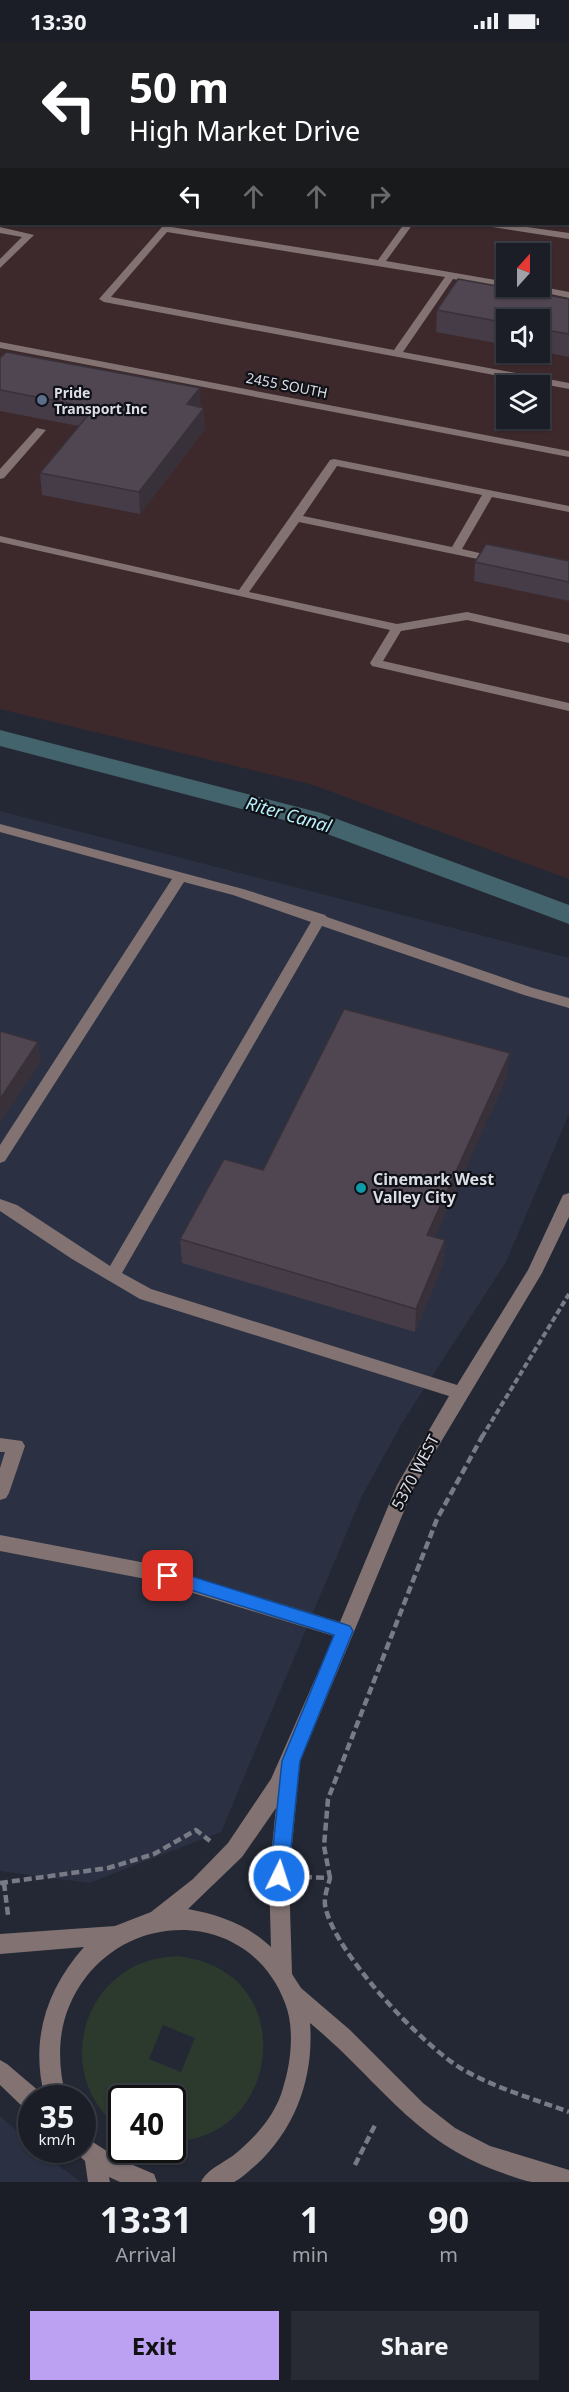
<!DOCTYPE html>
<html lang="en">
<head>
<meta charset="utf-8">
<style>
  :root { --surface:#1b1e27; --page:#282b33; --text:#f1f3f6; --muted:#a0a2a7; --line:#393c44; --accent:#bca0f2 }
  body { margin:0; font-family:"Noto Sans",sans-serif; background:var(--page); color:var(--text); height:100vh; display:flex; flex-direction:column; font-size:22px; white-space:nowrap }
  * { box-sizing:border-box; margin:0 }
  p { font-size:20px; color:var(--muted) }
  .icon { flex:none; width:33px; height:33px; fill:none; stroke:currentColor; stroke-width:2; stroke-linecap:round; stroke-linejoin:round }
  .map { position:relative; height:2140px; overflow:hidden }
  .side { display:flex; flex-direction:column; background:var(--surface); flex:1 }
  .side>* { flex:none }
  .hud { position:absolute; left:0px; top:0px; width:570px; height:183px; box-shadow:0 2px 4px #0004,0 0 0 2px var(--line); background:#202124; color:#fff; overflow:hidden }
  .needle { width:39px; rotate:21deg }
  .buttons { position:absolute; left:496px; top:201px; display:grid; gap:12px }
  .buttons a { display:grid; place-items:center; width:54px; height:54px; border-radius:0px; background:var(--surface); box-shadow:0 2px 4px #0004,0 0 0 2px var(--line); font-size:30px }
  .speed { position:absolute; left:18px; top:2043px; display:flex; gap:12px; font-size:30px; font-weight:700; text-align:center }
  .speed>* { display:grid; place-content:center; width:78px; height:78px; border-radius:50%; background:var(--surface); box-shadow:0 2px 4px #0004,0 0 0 2px var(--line); line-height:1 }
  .speed small { font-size:15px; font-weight:400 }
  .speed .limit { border:3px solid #111; border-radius:9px; background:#fff; color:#111 }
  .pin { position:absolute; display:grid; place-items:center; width:51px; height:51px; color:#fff; margin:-26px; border-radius:12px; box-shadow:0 3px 9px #0006 }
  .me { position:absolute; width:66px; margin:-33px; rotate:4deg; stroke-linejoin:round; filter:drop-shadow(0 0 4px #0008) }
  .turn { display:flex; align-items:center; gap:21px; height:126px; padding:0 30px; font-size:27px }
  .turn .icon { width:78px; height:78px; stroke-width:2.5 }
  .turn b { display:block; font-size:42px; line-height:51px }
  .lanes { display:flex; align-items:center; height:57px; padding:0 30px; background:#0003; justify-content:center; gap:30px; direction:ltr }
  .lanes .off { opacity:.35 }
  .eta { display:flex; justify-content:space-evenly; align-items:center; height:102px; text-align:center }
  .eta b { font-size:36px; font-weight:700; line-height:42px }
  .primary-button { display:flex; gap:12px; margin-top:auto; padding:12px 30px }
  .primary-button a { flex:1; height:69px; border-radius:0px; background:var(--accent); color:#111; font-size:24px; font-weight:700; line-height:69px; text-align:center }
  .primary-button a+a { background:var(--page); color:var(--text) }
  .status { display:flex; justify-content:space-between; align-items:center; height:42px; padding:0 30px; background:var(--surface); direction:ltr }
  .status svg { height:16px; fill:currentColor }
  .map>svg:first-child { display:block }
  .built { fill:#2b3142 }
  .industrial { fill:#3d292c; fill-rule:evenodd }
  .green { fill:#2c392d; fill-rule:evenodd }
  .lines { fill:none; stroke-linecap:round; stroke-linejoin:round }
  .canal { fill:#43646c; fill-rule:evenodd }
  .path-far1 { stroke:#787b85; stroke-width:4; stroke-dasharray:6 3; stroke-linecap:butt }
  .path { stroke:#787b85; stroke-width:4.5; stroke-dasharray:8 4; stroke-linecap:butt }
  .minor { fill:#827372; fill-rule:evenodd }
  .wall { fill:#453c47 }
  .shaded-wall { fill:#383139 }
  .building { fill:#504652; stroke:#383139; stroke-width:1.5 }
  .route { fill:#1a73e8; stroke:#114b97; stroke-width:1.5 }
  .service-dot { fill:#5c6f8a; stroke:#0f1116; stroke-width:2 }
  .culture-dot { fill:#0f9aa8; stroke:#0f1116; stroke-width:2 }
  .labels { text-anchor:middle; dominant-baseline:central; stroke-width:4.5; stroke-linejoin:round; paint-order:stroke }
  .far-street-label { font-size:14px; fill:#dcdee7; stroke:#0f1116 }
  .far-poi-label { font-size:14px; font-weight:bold; fill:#dcdee7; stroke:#0f1116; text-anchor:start }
  .poi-label { font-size:16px; font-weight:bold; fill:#dcdee7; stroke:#0f1116; text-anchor:start }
  .street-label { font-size:16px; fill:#dcdee7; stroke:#0f1116 }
  .water-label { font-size:18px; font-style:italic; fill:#b9eefb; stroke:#0f1116 }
</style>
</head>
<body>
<div class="status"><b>13:30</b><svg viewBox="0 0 49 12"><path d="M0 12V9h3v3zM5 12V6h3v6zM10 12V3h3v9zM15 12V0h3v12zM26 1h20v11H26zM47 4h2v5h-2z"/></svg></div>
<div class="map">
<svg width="569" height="2140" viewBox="0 0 569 2140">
  <rect width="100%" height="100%" fill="#242834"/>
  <!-- built -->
  <path class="built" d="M0,769l569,147v156l-63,148 -104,161 -40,73 -141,336 -132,51 -89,-12z
    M0,2074l31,28 1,6h5l44,32h-81z"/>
  <!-- industrial -->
  <path class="industrial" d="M0,0h569v837l-259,-95 -310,-75zM2,2h566v180h-566zM507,212h33v32h-33zM507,278h33v32h-33zM507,344h33v32h-33z"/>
  <!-- green -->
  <path class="green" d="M178,1914c20,3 38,8 55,22 47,39 37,121 -15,151 -14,8 -28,11 -44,14l-2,-45h-50l-1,30c-59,-41 -49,-132 16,-163 13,-6 27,-8 41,-9zM163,1983l32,13 -14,34 -32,-13z"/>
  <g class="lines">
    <!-- canal -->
    <path class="canal" d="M0,688l321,83 248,92v19l-266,-99 -303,-79z"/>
    <!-- path-far1 -->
    <path class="path-far1" d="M482,1395l87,-143"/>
    <!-- path -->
    <path class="path" d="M304,1835l26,1c-2,8 -6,18 -5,27 8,47 97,140 137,164 33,19 72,30 107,43
      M330,1836l-6,-32 4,-47 109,-280 46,-84
      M0,1841l108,-15 46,-14 42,-24 14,11
      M4,1841l4,32
      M355,2123l20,-40"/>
    <!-- minor -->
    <path class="minor" d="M40,0h9l-10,2z
      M0,17h2v4h-2z
      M0,38h2v6h-2z
      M0,107h2v6h-2z
      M0,133l2,1v6l-2,-1z
      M404,182h9l-27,37 121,21v4h4l-4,2 -54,-9 -50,73 166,31v6l-465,-87 -5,-3 63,-72 3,-1 213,34zM167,190l278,45 -51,73 -283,-53z
      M487,182h20l62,9v6l-77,-12z
      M0,185l34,8 -34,33v-9l22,-22 -22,-4z
      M514,244h24l31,6v6z
      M0,300l569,109v6l-569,-109z
      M37,386l9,2 -42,48 -4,1v-10z
      M334,417l235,47v6l-77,-15 -30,52 39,9v4l-4,1 -198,-41 -50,70 148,32 70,-12 102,23v8l-102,-23 -66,11 -18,30 186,42v8l-197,-45 -2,-3 20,-33 -390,-88v-6l239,54 91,-130zM337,424l145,29 -30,52 -149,-31z
      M0,782l243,65 82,26 2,2 206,71 36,10v10l-45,-13 -202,-69 -200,347 29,16 306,96 71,-115 35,-75 6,-2v24l-27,56 -128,214 -117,282 2,4 -10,103 3,98 9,14 49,42 73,73 32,25 35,18 79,24v12c-12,0 -25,0 -37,0 -12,-2 -24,-7 -35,-11 -86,-32 -120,-93 -187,-148 4,54 -14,105 -54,142 -6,5 -15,14 -22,17 -9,0 -24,0 -33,0 6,-13 23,-19 34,-28 21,-17 41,-40 48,-66 8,-25 12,-60 2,-85 -33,-88 -144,-96 -199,-26 -28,37 -31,77 -20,121h-21c-15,-56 0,-107 39,-151l-84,7v-20l115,-8 36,-14 42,-33 35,-36 43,-64 63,-143 -183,-56 -151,-29v-16l151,29 189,58 57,-137 52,-89 -309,-97 -68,-40 -72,-48v-12l17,6 93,61 201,-344 -78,-27 -49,-13 -179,279 -5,2v-18l172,-266 -172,-47zM276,1766l-7,68 2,71c-25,-23 -51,-32 -83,-38l54,-52z
      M0,1396l22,3 3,5 -16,47 -3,5 -6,2v-32l5,-16h-5z
      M0,2018l7,4 33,28 2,6h-10v12l-8,-2 -24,-23z
      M82,2093l37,24 35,15 3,8h-37l-11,-5 1,5h-22l-3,-21 -12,-11h9z"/>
  </g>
  <!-- wall -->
  <path class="wall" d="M77,0h279v2h-279z
    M569,257v58l-29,-6v-31h-33v25l-71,-13 1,-22z
    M0,316l201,49 4,22 -65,85 -98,-19 -2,-22 39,-47 -79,-15z
    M569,519v40l-95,-20 1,-19z
    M507,1035l-73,160 11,3 -2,24 -28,68 -233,-69 -2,-24z"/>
  <!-- shaded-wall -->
  <path class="shaded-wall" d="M200,346l1,22 -14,-6z
    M204,366l1,21 -65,85 -1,-22z
    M38,1000l3,20 -41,61v-24z
    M510,1011l-3,24 -82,182 2,-24z
    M445,1198l-2,24 -28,68 1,-23z"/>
  <!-- building -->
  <path class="building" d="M212,0h142l-2,2h-130z
    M458,237l111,20v35l-29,-5v-9h-33v3l-70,-13z
    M6,310l194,36 -13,16 17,4 -65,84 -99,-19 54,-65 -94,-18v-32z
    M486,502l83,17v21l-94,-20z
    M344,967l166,44 -83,182 18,5 -29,69 -236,-70 44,-80 39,11z
    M0,989l38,11 -38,57z"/>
  <!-- route -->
  <path class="route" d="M168,1527l176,55 6,2 3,5 -53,130 -12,115 -3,6 -6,3 -6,-3 -3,-6 12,-115 52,-126 -172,-54 -2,-5 2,-5z"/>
  <!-- markers -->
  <circle class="service-dot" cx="42" cy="358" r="6"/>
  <circle class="culture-dot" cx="361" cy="1146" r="6"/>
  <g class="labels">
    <!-- far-street labels -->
    <g class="far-street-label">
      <text transform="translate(287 343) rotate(11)">2455 SOUTH</text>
    </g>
    <!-- far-poi labels -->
    <g class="far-poi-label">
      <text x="54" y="350">Pride<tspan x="54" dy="16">Transport Inc</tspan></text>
    </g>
    <!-- poi labels -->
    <g class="poi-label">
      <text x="373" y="1137">Cinemark West<tspan x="373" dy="18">Valley City</tspan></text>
    </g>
    <!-- street labels -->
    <g class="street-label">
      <text transform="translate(415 1430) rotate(-62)">5370 WEST</text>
    </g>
    <!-- water labels -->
    <g class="water-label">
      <text transform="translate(289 772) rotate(16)">Riter Canal</text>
    </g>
  </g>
</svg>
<div class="buttons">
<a><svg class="needle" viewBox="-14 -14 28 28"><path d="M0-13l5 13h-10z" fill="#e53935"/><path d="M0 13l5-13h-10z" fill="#a0a2a7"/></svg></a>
<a><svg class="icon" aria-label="sound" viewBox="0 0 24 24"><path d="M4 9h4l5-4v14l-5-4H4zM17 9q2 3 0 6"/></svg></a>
<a><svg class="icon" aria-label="layers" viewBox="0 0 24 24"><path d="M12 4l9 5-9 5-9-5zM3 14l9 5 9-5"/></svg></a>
</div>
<div class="speed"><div>35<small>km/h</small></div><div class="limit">40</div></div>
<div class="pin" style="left:168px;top:1534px;background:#d93025"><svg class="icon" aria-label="arrive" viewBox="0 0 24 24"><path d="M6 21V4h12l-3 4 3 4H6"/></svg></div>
<svg class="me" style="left:279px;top:1834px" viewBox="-20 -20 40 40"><circle r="17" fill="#1a73e8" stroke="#fff" stroke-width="3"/><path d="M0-11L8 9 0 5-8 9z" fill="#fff"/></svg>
<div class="hud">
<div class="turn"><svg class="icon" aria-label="left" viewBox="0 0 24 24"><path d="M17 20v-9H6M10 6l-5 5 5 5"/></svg><div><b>50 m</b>High Market Drive</div></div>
<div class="lanes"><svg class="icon" aria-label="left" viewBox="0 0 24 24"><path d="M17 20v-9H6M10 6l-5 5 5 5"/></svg><svg class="icon off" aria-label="ahead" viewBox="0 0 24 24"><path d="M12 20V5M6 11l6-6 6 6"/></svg><svg class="icon off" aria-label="ahead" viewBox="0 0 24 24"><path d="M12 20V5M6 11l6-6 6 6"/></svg><svg class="icon off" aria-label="right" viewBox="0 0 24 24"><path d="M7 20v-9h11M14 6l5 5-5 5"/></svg></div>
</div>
</div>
<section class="side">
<div class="eta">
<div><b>13:31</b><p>Arrival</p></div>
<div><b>1</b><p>min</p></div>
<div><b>90</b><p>m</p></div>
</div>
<div class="primary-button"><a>Exit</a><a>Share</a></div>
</section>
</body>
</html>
